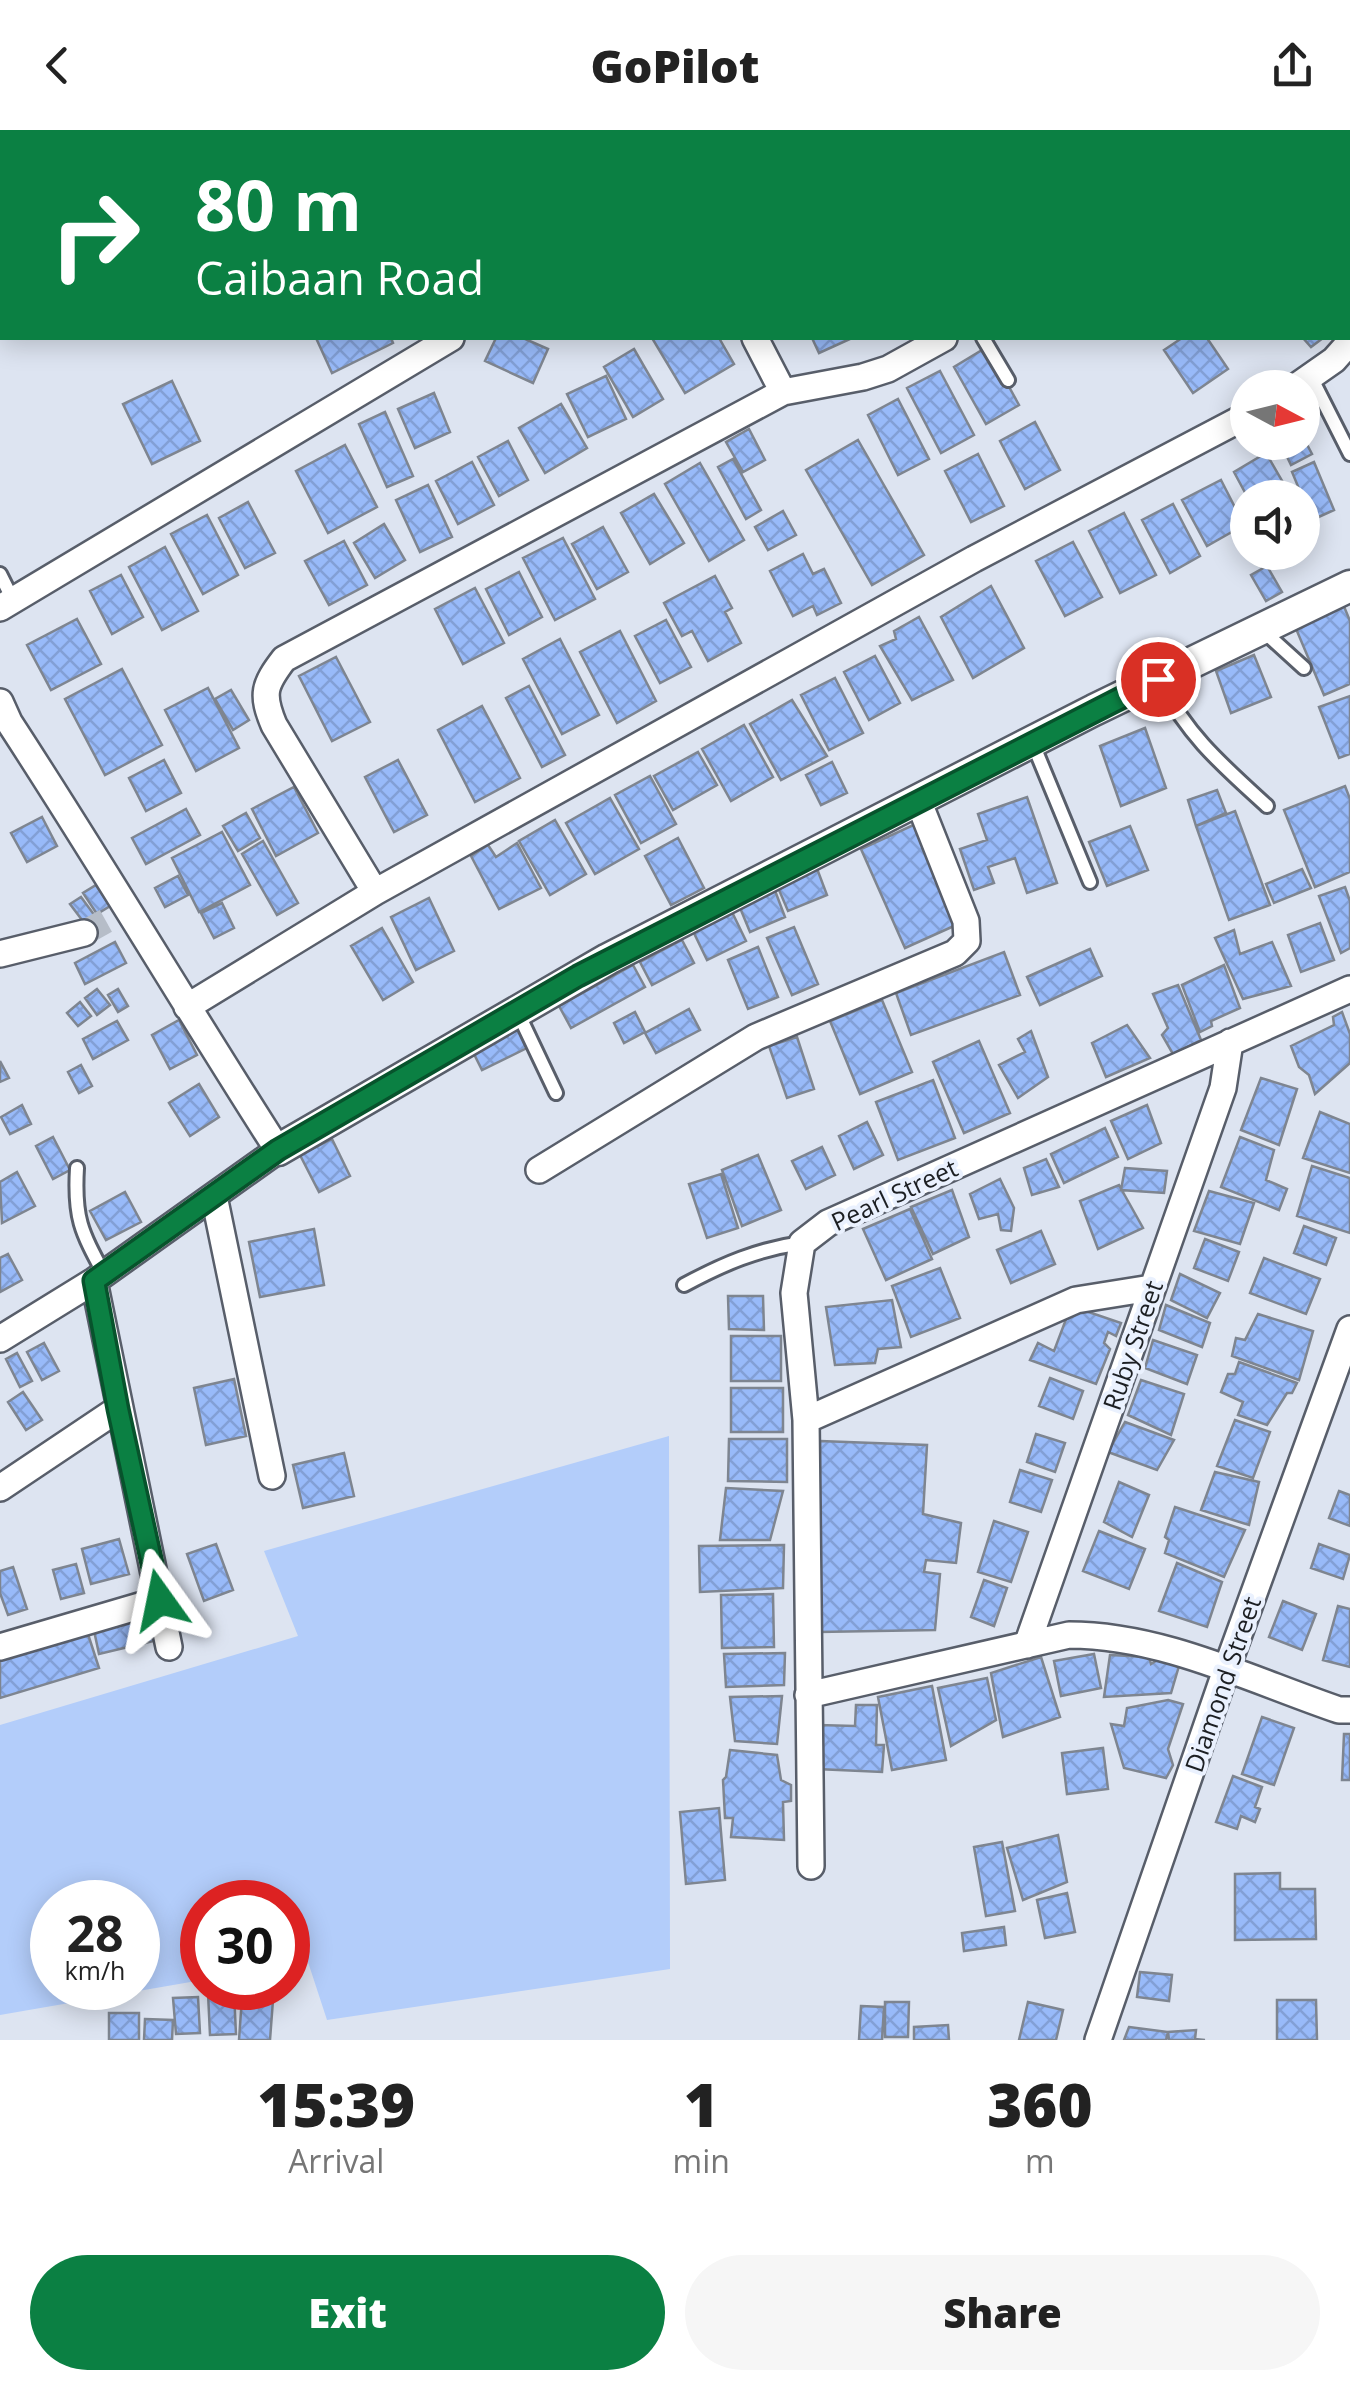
<!DOCTYPE html>
<html lang="en">
<head>
<meta charset="utf-8">
<style>
  :root { --surface:#fff; --page:#f6f6f6; --text:#222; --muted:#767676; --accent:#0b8043 }
  body { margin:0; font-family:"Open Sans",sans-serif; background:var(--page); color:var(--text); height:100vh; display:flex; flex-direction:column; font-size:38px; white-space:nowrap }
  * { box-sizing:border-box; margin:0 }
  p { font-size:32px; color:var(--muted) }
  .icon { flex:none; width:55px; height:55px; fill:none; stroke:currentColor; stroke-width:2; stroke-linecap:round; stroke-linejoin:round }
  .map { position:relative; height:1910px; overflow:hidden }
  .side { display:flex; flex-direction:column; background:var(--surface); flex:1 }
  .side>* { flex:none }
  .guide { position:absolute; left:0px; top:0px; width:1350px; height:210px; box-shadow:0 5px 25px #0003; background:#0b8043; color:#fff; overflow:hidden }
  .needle { width:65px; rotate:97deg }
  .buttons { position:absolute; left:1230px; top:240px; display:grid; gap:20px }
  .buttons a { display:grid; place-items:center; width:90px; height:90px; border-radius:50%; background:var(--surface); box-shadow:0 5px 25px #0003; font-size:50px }
  .speed { position:absolute; left:30px; top:1750px; display:flex; gap:20px; font-size:50px; font-weight:700; text-align:center }
  .speed>* { display:grid; place-content:center; width:130px; height:130px; border-radius:50%; background:var(--surface); box-shadow:0 5px 25px #0003; line-height:1 }
  .speed small { font-size:25px; font-weight:400 }
  .speed .limit { border:15px solid #d22; background:#fff; color:#111 }
  .pin { position:absolute; display:grid; place-items:center; width:85px; height:85px; color:#fff; margin:-42px; border:5px solid #fff; border-radius:50%; box-shadow:0 2px 10px #0007 }
  .me { position:absolute; width:110px; margin:-55px; rotate:348deg; stroke-linejoin:round; filter:drop-shadow(0 0 8px #0008) }
  .turn { display:flex; align-items:center; gap:35px; height:210px; padding:0 30px; font-size:45px }
  .turn .icon { width:130px; height:130px; stroke-width:2.5 }
  .turn b { display:block; font-size:70px; line-height:85px }
  .eta { display:flex; justify-content:space-evenly; align-items:center; height:170px; text-align:center }
  .eta b { font-size:60px; font-weight:800; line-height:70px }
  .primary-button { display:flex; gap:20px; margin-top:auto; padding:20px 30px }
  .primary-button a { flex:1; height:115px; border-radius:60px; background:var(--accent); color:#fff; font-size:40px; font-weight:800; line-height:115px; text-align:center }
  .primary-button a+a { background:var(--page); color:var(--text) }
  header { display:flex; justify-content:space-between; align-items:center; height:130px; padding:0 30px; background:var(--surface); font-size:45px; font-weight:800 }
  .map>svg:first-child { display:block }
  .grass { fill:#b3cdfa; fill-rule:evenodd }
  .building { fill:url(#building-cross-hatch); stroke:#7e8590; stroke-width:2.5 }
  .lines { fill:none; stroke-linecap:round; stroke-linejoin:round }
  .minor-tunnel { stroke:#b6bdc8; stroke-width:25; stroke-dasharray:25 12; stroke-linecap:butt }
  .service-casing { stroke:#585e6a; stroke-width:18 }
  .minor-casing { stroke:#585e6a; stroke-width:30 }
  .tertiary-casing { stroke:#585e6a; stroke-width:35 }
  .service { stroke:#fff; stroke-width:12 }
  .minor { stroke:#fff; stroke-width:25 }
  .tertiary { stroke:#fff; stroke-width:30 }
  .route-casing { stroke:#07532c; stroke-width:25 }
  .route { stroke:#0b8043; stroke-width:18 }
  .labels { text-anchor:middle; dominant-baseline:central; stroke-width:8; stroke-linejoin:round; paint-order:stroke }
  .street-label { font-size:25px; fill:#1c1f23; stroke:#eaf1fe }
</style>
</head>
<body>
<header><svg class="icon" aria-label="back" viewBox="0 0 24 24"><path d="M15 5l-7 7 7 7"/></svg>GoPilot<svg class="icon" aria-label="share" viewBox="0 0 24 24"><path d="M12 15V3M7 8l5-5 5 5M5 13v7h14v-7"/></svg></header>
<div class="map">
<svg width="1350" height="1910" viewBox="0 0 1350 1910">
  <defs>
    <pattern id="building-cross-hatch" width="8" height="8" patternUnits="userSpaceOnUse" patternTransform="scale(2.5)"><rect width="8" height="8" fill="#98baf9"/><path d="M0 0l8 8M0 8l8-8" fill="none" stroke="#829fd5"/></pattern>
  </defs>
  <rect width="100%" height="100%" fill="#dde4f1"/>
  <!-- grass -->
  <path class="grass" d="M669,1306l1,533 -343,51 -19,-58 -20,3v-63h-86v78l-202,35v-290l298,-89 -34,-85zM52,1772h86v86h-86z"/>
  <!-- building -->
  <path class="building" d="M112,0h58l2,2h-65z
    M181,0h64l1,2h-64z
    M317,0h41l1,2h-45z
    M556,0h42l1,2h-49z
    M316,208h75l2,5 -61,30z
    M496,208h27l25,11 -15,34 -48,-22z
    M652,208h67l15,26 -49,29z
    M812,208h40l-33,15z
    M1182,208h25l21,31 -35,24 -29,-43z
    M1303,208h20l-12,9z
    M987,217l32,58 -33,19 -32,-57z
    M634,219l29,50 -30,18 -29,-50z
    M940,241l34,64 -33,18 -34,-65z
    M606,246l20,43 -38,18 -21,-43z
    M172,251l28,60 -48,23 -29,-60z
    M434,263l16,39 -35,16 -17,-39z
    M898,269l31,60 -31,16 -30,-60z
    M561,274l26,44 -42,25 -26,-45z
    M385,282l28,64 -26,11 -28,-63z
    M1035,292l25,48 -35,19 -25,-48z
    M749,299l16,31 -22,12 -17,-30z
    M1302,305l10,19 -21,11 -11,-23h22z
    M858,310l66,115 -52,30 -66,-115z
    M508,311l20,39 -29,16 -21,-39z
    M345,315l32,62 -49,26 -32,-62z
    M1266,323l22,38 -12,7h-28l-14,-26z
    M978,324l26,52 -33,16 -26,-51z
    M733,329l28,51 -15,9 -28,-52z
    M472,332l22,43 -36,19 -22,-43z
    M1314,332l20,48 -22,10 -20,-48z
    M700,333l44,77 -35,21 -44,-77z
    M1221,350l23,45 -37,21 -25,-46z
    M428,355l24,52 -32,15 -24,-52z
    M654,364l30,49 -34,21 -29,-51z
    M248,372l27,51 -30,15 -26,-50z
    M1173,374l27,52 -30,17 -28,-53z
    M783,381l13,24 -28,15 -13,-23z
    M1124,383l32,62 -36,18 -31,-62z
    M207,385l31,60 -35,19 -32,-60z
    M384,394l21,36 -30,18 -21,-35z
    M603,397l25,45 -31,17 -25,-45z
    M563,408l32,61 -40,21 -32,-62z
    M344,411l23,44 -38,20 -24,-44z
    M1073,412l29,55 -37,19 -29,-55z
    M165,417l33,64 -36,19 -33,-63z
    M1267,422h27l-20,12z
    M803,424l10,20 11,-5 17,34 -24,12 -4,-9 -20,10 -23,-45z
    M1267,436l15,26 -16,9 -15,-26z
    M519,442l23,45 -33,18 -23,-46z
    M121,445l22,42 -31,17 -22,-43z
    M715,446l17,32 -7,4 16,31 -33,18 -16,-30 -10,5 -18,-33z
    M991,456l33,62 -51,30 -32,-61z
    M475,458l29,55 -41,21 -28,-55z
    M1343,474l7,17v63l-26,11 -30,-71z
    M919,487l34,63 -41,20 -32,-54 16,-7 -2,-8z
    M77,489l24,45 -50,26 -24,-45z
    M666,490l25,47 -31,16 -25,-47z
    M620,501l36,70 -39,22 -37,-71z
    M560,509l39,76 -37,19 -39,-75z
    M1254,525l17,42 -40,16 -15,-42z
    M875,526l25,47 -31,17 -25,-48z
    M336,527l34,65 -38,19 -33,-65z
    M122,539l40,76 -57,30 -40,-76z
    M835,548l28,55 -34,17 -28,-55z
    M529,556l36,69 -23,12 -36,-69z
    M208,558l31,60 -43,23 -31,-61z
    M231,560l18,30 -16,10 -18,-31z
    M1350,566v58l-11,4 -20,-51z
    M792,570l35,56 -46,24 -31,-56z
    M482,576l38,72 -45,24 -37,-72z
    M744,595l29,52 -42,24 -29,-52z
    M1145,598l21,60 -45,18 -21,-60z
    M698,622l19,33 -44,25 -19,-34z
    M164,630l17,33 -35,18 -17,-33z
    M398,630l29,55 -33,17 -29,-55z
    M832,632l15,31 -26,12 -15,-30z
    M650,646l26,48 -35,19 -26,-48z
    M1345,656l5,13v73l-35,15 -31,-77z
    M294,657l24,46 -42,23 -24,-47z
    M1217,660l9,23 -30,13 -8,-26z
    M1027,667l30,86 -30,10 -12,-35 -27,9 6,16 -20,7 -14,-41 27,-9 -9,-26z
    M610,668l29,51 -44,25 -29,-51z
    M186,679l14,26 -54,29 -14,-26z
    M1235,681l35,94 -41,15 -33,-94z
    M246,683l14,25 -22,13 -15,-25z
    M42,687l15,29 -30,16 -16,-29z
    M555,690l31,54 -36,21 -31,-54z
    M920,692l45,99 -60,27 -44,-99z
    M1130,696l18,44 -41,16 -18,-44z
    M222,702l28,53 -51,27 -27,-54z
    M678,708l26,50 -33,17 -26,-49z
    M263,711l35,62 -21,12 -35,-61z
    M517,713l24,45 -42,21 -28,-53 17,-11 8,12z
    M816,736l11,29 -39,16 -12,-28z
    M1302,739l9,19 -37,15 -8,-19z
    M178,746l10,19 -23,12 -10,-19z
    M96,755l14,21 -13,8 -14,-21z
    M1345,757l5,14v47l-9,5 -22,-57z
    M774,758l11,29 -35,15 -12,-29z
    M81,767l14,19 -10,8 -15,-20z
    M429,768l25,53 -38,19 -25,-53z
    M222,773l12,25 -20,10 -13,-25z
    M732,782l14,29 -39,19 -14,-29z
    M1320,793l14,37 -33,12 -13,-37z
    M794,797l24,57 -26,11 -25,-57z
    M382,798l31,54 -30,18 -32,-54z
    M1234,800l6,24 32,-12 19,44 -48,13 -28,-61z
    M682,810l12,23 -42,22 -12,-23z
    M115,812l11,21 -41,21 -10,-21z
    M758,817l20,50 -30,12 -20,-49z
    M1090,819l12,27 -62,29 -13,-28z
    M1004,822l16,43 -109,40 -15,-42z
    M633,835l12,22 -74,41 -12,-22z
    M1224,835l16,43 -29,13 1,5 -12,6 -18,-47z
    M1178,855l23,55 -28,14 -11,-19 6,-7 -15,-34z
    M97,859l13,16 -13,10 -12,-17z
    M118,859l10,17 -10,6 -10,-17z
    M882,870l30,72 -52,22 -30,-73z
    M80,872l11,14 -13,10 -11,-13z
    M689,879l11,21 -44,23 -11,-20z
    M635,882l10,20 -21,11 -10,-20z
    M1342,882l8,22v29l-35,31 -6,-19 -10,-8 -8,-21 43,-21 -1,-8z
    M179,890l18,35 -27,14 -18,-34z
    M117,891l11,19 -35,19 -10,-20z
    M516,893l11,25 -45,22 -12,-24z
    M1127,895l23,33 -44,19 -14,-34z
    M1031,901l17,46 -30,21 -19,-33 26,-13 -7,-13z
    M797,907l17,52 -27,9 -18,-52z
    M979,911l31,72 -46,20 -31,-71z
    M0,931l9,17 -9,4z
    M81,935l11,21 -13,7 -11,-21z
    M1261,948l36,11 -18,56 -38,-15z
    M933,950l22,58 -57,22 -22,-58z
    M199,954l20,33 -29,19 -21,-33z
    M22,975l9,19 -21,10 -9,-17z
    M1147,975l14,38 -33,16 -17,-38z
    M1320,982l30,12v49l-47,-15z
    M867,992l16,33 -29,14 -15,-33z
    M1105,998l13,29 -54,26 -13,-29z
    M53,1007l17,33 -17,9 -17,-33z
    M1240,1007l34,13 -8,30 21,9 -8,21 -58,-23z
    M332,1009l18,37 -31,16 -19,-37z
    M822,1017l13,28 -29,14 -14,-28z
    M758,1025l23,55 -39,16 -20,-56z
    M1046,1029l13,28 -27,8 -8,-27z
    M1312,1036l38,12v55l-53,-17z
    M1125,1038l42,3 -3,22 -43,-3z
    M17,1042l18,34 -33,17 -2,-41z
    M721,1044l17,54 -31,10 -18,-54z
    M1000,1049l14,29 -3,23 -10,-1 -3,-16 -19,5 -9,-25z
    M1119,1055l24,43 -45,21 -18,-48z
    M952,1060l17,47 -36,17 -22,-47z
    M1209,1061l45,12 -14,41 -46,-13z
    M125,1062l16,30 -35,18 -16,-29z
    M910,1079l22,50 -46,21 -23,-51z
    M1304,1096l32,12 -10,27 -32,-12z
    M314,1099l10,56 -64,12 -11,-55z
    M1041,1101l14,33 -44,19 -14,-33z
    M1205,1109l34,13 -11,29 -34,-13z
    M8,1124l14,26 -22,12v-34z
    M1264,1128l56,21 -14,35 -56,-21z
    M940,1138l20,50 -49,19 -19,-51z
    M1180,1144l40,19 -13,25 -36,-18z
    M728,1166h35l1,34 -35,-1z
    M892,1170l9,47 -23,2 -3,14 -40,2 -9,-58z
    M1166,1175l44,18 -8,24 -43,-17z
    M1071,1176l50,17 -5,13 -8,-4 -4,11 6,6 -14,35 -66,-24 8,-17 16,8z
    M1258,1184l55,17 -14,49 -67,-24 4,-18 9,2z
    M731,1206h50v45h-50z
    M1153,1210l44,15 -10,29 -42,-16z
    M44,1213l15,28 -17,9 -15,-28z
    M17,1223l15,28 -12,6 -14,-28z
    M1239,1232l58,21 -5,10h-5l-20,32 -29,-10 5,-13 -22,-10 7,-18h7z
    M1050,1248l33,13 -10,28 -34,-13z
    M234,1249l12,57 -40,9 -12,-57z
    M1141,1250l43,14 -13,41 -43,-20z
    M731,1258h52v44h-52z
    M23,1262l19,28 -16,10 -18,-28z
    M1235,1290l35,12 -17,46 -36,-12z
    M1125,1292l49,18 -17,30 -49,-18z
    M1036,1304l29,9 -10,29 -28,-10z
    M729,1309h58v43l-59,-1z
    M820,1311l107,4 -4,69 38,9 -5,40 -30,-3 -2,12 16,2 -5,56 -116,2z
    M344,1323l10,43 -51,12 -10,-43z
    M1020,1340l32,10 -11,32 -31,-10z
    M1215,1342l44,10 -10,43 -48,-15z
    M1119,1352l30,13 -17,42 -28,-15z
    M726,1358l57,3 -13,49h-50z
    M1339,1361l11,4v31l-21,-8z
    M1175,1377l70,23 -21,47 -59,-24 4,-13 -4,-3z
    M994,1391l34,11 -17,50 -33,-10z
    M1099,1401l46,18 -16,40 -46,-18z
    M119,1409l10,35 -38,10 -9,-35z
    M216,1414l17,46 -29,11 -17,-47z
    M1319,1414l31,11 -7,24 -32,-11z
    M784,1415l-1,43 -83,4 -1,-46z
    M1177,1433l45,19 -15,45 -48,-16z
    M76,1434l8,29 -23,6 -8,-29z
    M13,1437l14,42 -19,6 -8,-22v-22z
    M984,1450l23,8 -13,38 -23,-9z
    M773,1464l1,53 -52,1 -1,-53z
    M1283,1471l33,13 -14,36 -33,-13z
    M1338,1476l12,3v58l-27,-7z
    M146,1484l7,27 -54,13 -6,-28z
    M87,1501l12,37 -99,30v-41z
    M785,1523l-1,32 -58,2 -2,-33z
    M1094,1524l7,34 -40,8 -7,-35z
    M1110,1525l39,2 2,7 11,-7 17,9 -8,27 -67,4z
    M1041,1527l19,60 -57,20 -12,-64z
    M987,1548l9,42 -45,26 -13,-58z
    M932,1556l14,74 -54,10 -14,-73z
    M782,1566l-5,48 -42,-3 -5,-44z
    M1168,1570l15,4 -15,45 5,16 -7,13 -42,-10 -13,-44 13,2 3,-18z
    M856,1575h21l-1,40h8l-2,27 -65,-3 2,-44 36,1z
    M1262,1587l32,11 -20,57 -32,-11z
    M1344,1604h6v46h-8z
    M1103,1618l5,41 -41,5 -5,-41z
    M730,1620l47,5 4,25 10,5v16l-8,1 1,38 -53,-3 2,-19h-8l-2,-38 3,-3z
    M1233,1646l29,11 -7,20 5,2 -5,13 -14,-6 -4,13 -21,-7z
    M719,1678l6,72 -39,4 -6,-72z
    M1058,1705l9,47 -44,18 -16,-52z
    M1002,1712l13,69 -29,5 -12,-69z
    M1280,1743v16h35l1,50 -81,1v-66z
    M1067,1763l8,39 -30,6 -8,-38z
    M1004,1797l2,18 -42,6 -2,-18z
    M1140,1842l32,3 -3,26 -32,-4z
    M234,1862l2,42 -26,1 -2,-42z
    M198,1867l2,36 -24,1 -3,-36z
    M242,1867l31,3 -3,40h-31z
    M1277,1870h39l1,40h-40z
    M885,1872h24l-1,35h-23z
    M1028,1872l35,8 -7,30h-37z
    M861,1876l23,1 -2,33h-23z
    M109,1883h30v27h-30z
    M145,1889l28,1 -1,20h-28z
    M948,1895l1,15h-35v-13z
    M1129,1897l39,5 -2,8h-42z
    M1196,1900l-1,9 10,1h-36l-1,-8z"/>
  <g class="lines">
    <!-- minor-tunnel -->
    <path class="minor-tunnel" d="M84,803l27,-15"/>
    <!-- service casing -->
    <g class="service-casing">
      <path id="service" d="M0,124l2,4
        M983,208l25,42
        M1311,247l39,77
        M0,444l13,26
        M1261,499l43,39
        M1159,551c31,57 61,82 108,125
        M1033,614l57,138
        M518,883l38,80
        M77,1038c-3,50 4,63 27,106
        M684,1155c39,-21 74,-36 118,-42"/>
    </g>
    <!-- minor casing -->
    <g class="minor-casing">
      <path id="minor" d="M387,0l1,2
        M650,0l1,2
        M970,0v2
        M1265,0v2
        M42,2l5,-2
        M489,2l5,-2
        M0,23l2,-1
        M1348,95l2,4
        M755,208l28,54
        M1294,258l40,-28 16,-18
        M0,478l451,-270
        M0,572l9,20c92,141 178,286 269,428l-184,131 -94,58
        M375,762l-101,-167c-13,-31 -10,-40 10,-66l499,-267 80,-15 25,-8 56,-31
        M0,824l84,-21
        M187,877l188,-115 599,-333 274,-144
        M539,1040l217,-133 199,-84 12,-12 -1,-20 -48,-121
        M214,1066l58,280
        M94,1151l75,366
        M806,1290l270,-120 75,-12
        M0,1358l118,-79
        M1027,1515l196,-557 7,-46
        M0,1517l160,-47
        M808,1565l261,-60c93,0 182,45 270,75h11
        M811,1736l-5,-446 -12,-127 8,-50 26,-20 522,-234
        M1098,1910l128,-370 124,-341"/>
    </g>
    <!-- tertiary casing -->
    <g class="tertiary-casing">
      <path id="tertiary" d="M278,1020l330,-191 486,-249 256,-124"/>
    </g>
    <!-- service -->
    <use href="#service" class="service"/>
    <!-- minor -->
    <use href="#minor" class="minor"/>
    <!-- tertiary -->
    <use href="#tertiary" class="tertiary"/>
  </g>
  <g class="lines">
    <!-- route casing -->
    <g class="route-casing">
      <path id="route" d="M160,1470l-42,-191 -24,-128 184,-131 300,-174 580,-297"/>
    </g>
    <!-- route -->
    <use href="#route" class="route"/>
  </g>
  <g class="labels">
    <!-- street labels -->
    <g class="street-label">
      <text transform="translate(894 1064) rotate(-25)">Pearl Street</text>
      <text transform="translate(1132 1215) rotate(-71)">Ruby Street</text>
      <text transform="translate(1222 1554) rotate(-71)">Diamond Street</text>
    </g>
  </g>
</svg>
<div class="buttons">
<a><svg class="needle" viewBox="-14 -14 28 28"><path d="M0-13l5 13h-10z" fill="#e53935"/><path d="M0 13l5-13h-10z" fill="#767676"/></svg></a>
<a><svg class="icon" aria-label="sound" viewBox="0 0 24 24"><path d="M4 9h4l5-4v14l-5-4H4zM17 9q2 3 0 6"/></svg></a>
</div>
<div class="speed"><div>28<small>km/h</small></div><div class="limit">30</div></div>
<div class="pin" style="left:1158px;top:549px;background:#d93025"><svg class="icon" aria-label="arrive" viewBox="0 0 24 24"><path d="M6 21V4h12l-3 4 3 4H6"/></svg></div>
<svg class="me" style="left:160px;top:1470px" viewBox="-20 -20 40 40"><path d="M0-17L14 15 0 8-14 15z" fill="#0b8043" stroke="#fff" stroke-width="4"/></svg>
<div class="guide">
<div class="turn"><svg class="icon" aria-label="right" viewBox="0 0 24 24"><path d="M7 20v-9h11M14 6l5 5-5 5"/></svg><div><b>80 m</b>Caibaan Road</div></div>
</div>
</div>
<section class="side">
<div class="eta">
<div><b>15:39</b><p>Arrival</p></div>
<div><b>1</b><p>min</p></div>
<div><b>360</b><p>m</p></div>
</div>
<div class="primary-button"><a>Exit</a><a>Share</a></div>
</section>
</body>
</html>
